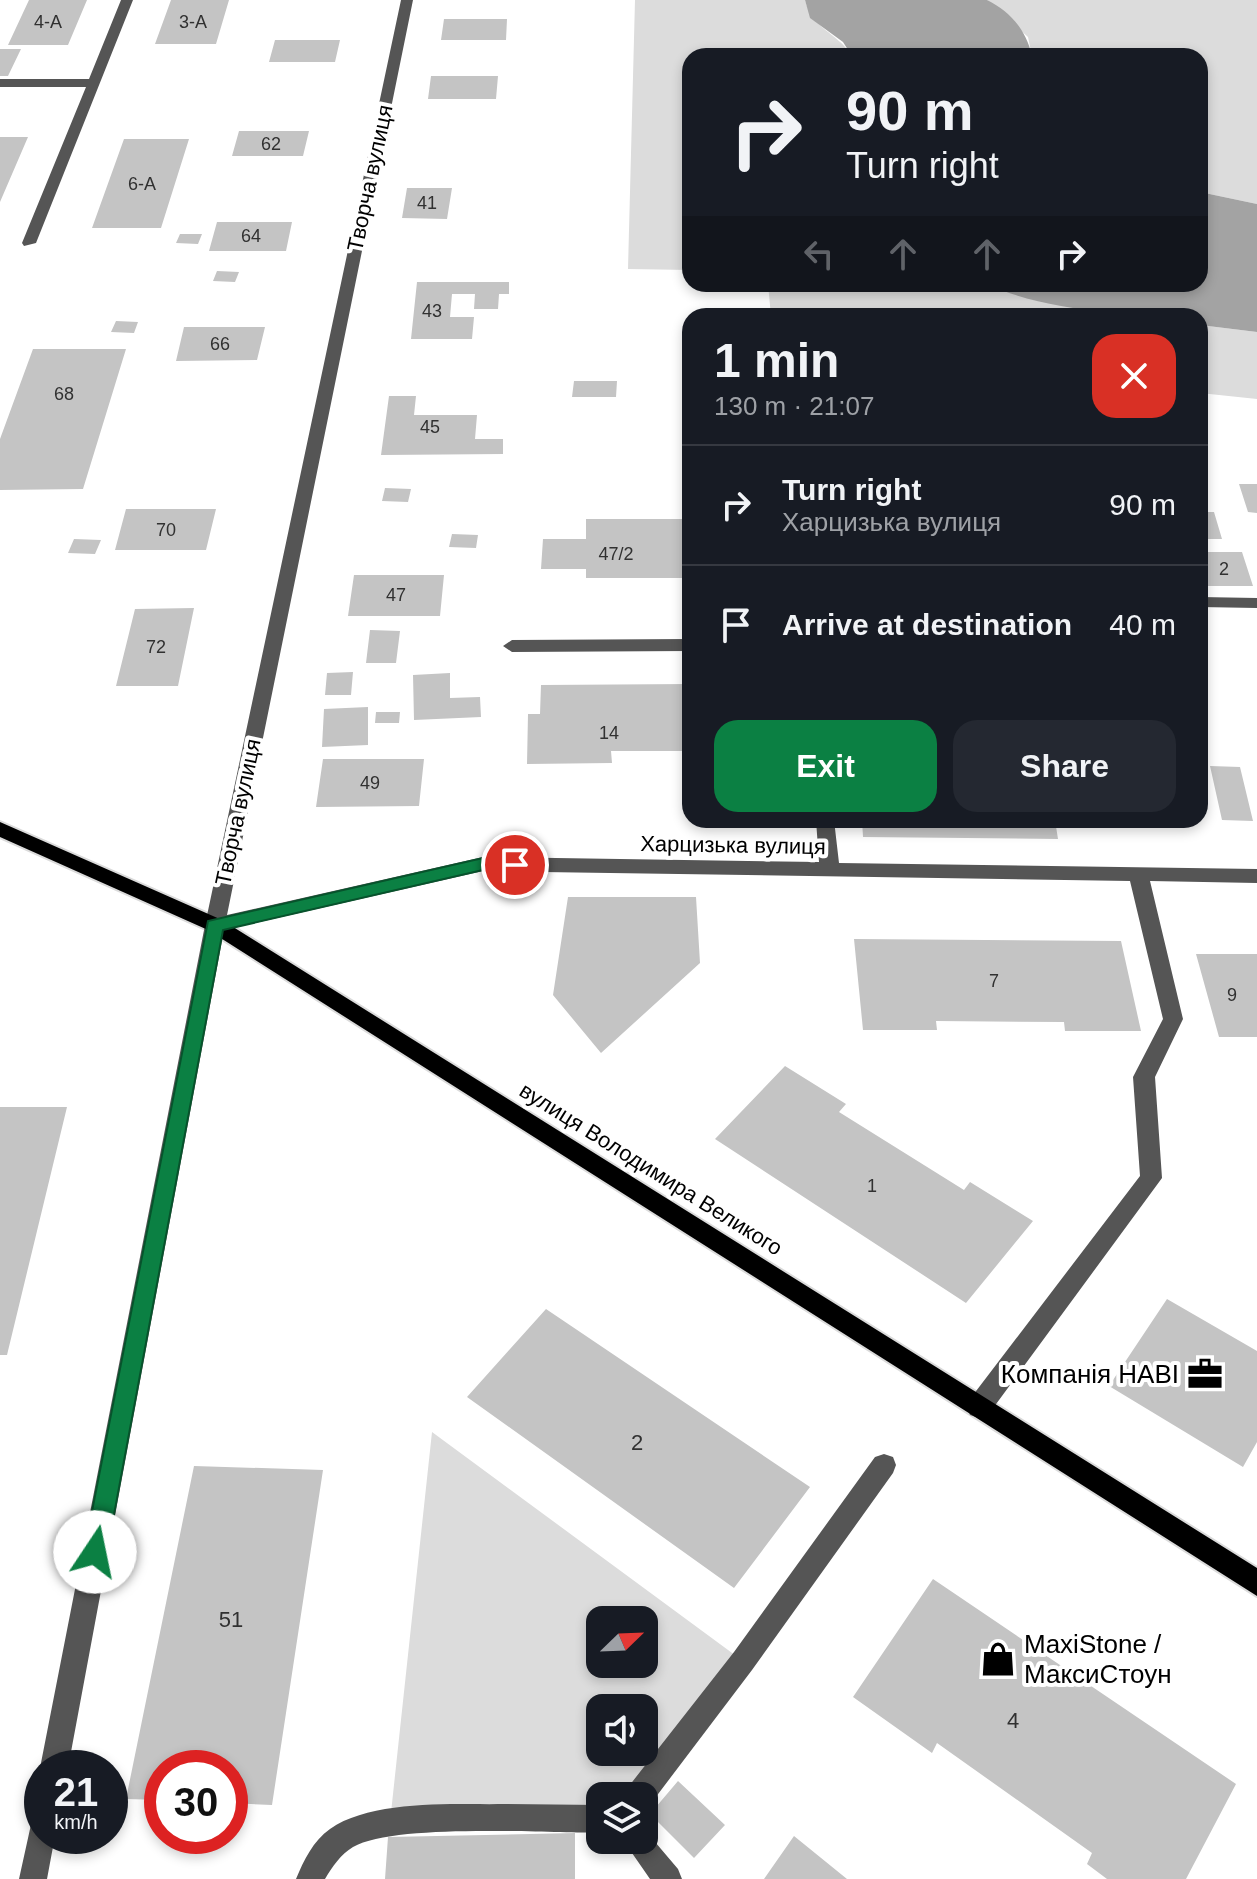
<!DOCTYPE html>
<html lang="en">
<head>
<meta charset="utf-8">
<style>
  :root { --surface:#171b24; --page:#242831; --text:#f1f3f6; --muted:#9ea1a6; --line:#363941; --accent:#0b8043 }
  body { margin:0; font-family:Arial,sans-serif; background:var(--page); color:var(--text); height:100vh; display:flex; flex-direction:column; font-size:30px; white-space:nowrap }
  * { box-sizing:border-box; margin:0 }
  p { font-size:26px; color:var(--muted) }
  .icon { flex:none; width:44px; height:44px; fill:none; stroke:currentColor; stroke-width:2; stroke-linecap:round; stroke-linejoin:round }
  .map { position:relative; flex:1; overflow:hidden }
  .side { position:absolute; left:682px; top:308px; width:526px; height:520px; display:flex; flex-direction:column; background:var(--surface); border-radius:24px; box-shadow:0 4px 12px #0003 }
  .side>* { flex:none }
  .hud { position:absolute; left:682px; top:48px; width:526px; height:244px; border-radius:24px; box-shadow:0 4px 12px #0003; background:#171b24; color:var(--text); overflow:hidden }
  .needle { width:52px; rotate:67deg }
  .fabs { position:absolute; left:586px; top:1606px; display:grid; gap:16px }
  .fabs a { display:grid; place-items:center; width:72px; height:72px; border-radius:16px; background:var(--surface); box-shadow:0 4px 12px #0003; font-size:40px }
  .speed { position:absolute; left:24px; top:1750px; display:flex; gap:16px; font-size:40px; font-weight:700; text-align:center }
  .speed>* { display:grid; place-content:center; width:104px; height:104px; border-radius:50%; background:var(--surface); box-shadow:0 4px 12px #0003; line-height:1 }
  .speed small { font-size:20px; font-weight:400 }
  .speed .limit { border:12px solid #d22; background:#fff; color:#111 }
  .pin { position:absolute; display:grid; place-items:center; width:68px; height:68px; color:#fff; margin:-34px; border:4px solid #fff; border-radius:50%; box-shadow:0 2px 8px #0007 }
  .me { position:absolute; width:88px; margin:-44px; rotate:11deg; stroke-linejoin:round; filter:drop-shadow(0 0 6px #0008) }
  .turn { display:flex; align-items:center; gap:28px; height:168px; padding:0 32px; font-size:36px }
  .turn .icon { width:104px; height:104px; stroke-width:2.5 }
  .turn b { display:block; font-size:56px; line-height:68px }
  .lanes { display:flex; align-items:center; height:76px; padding:0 32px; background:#0003; justify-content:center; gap:40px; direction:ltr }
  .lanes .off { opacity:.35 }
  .round { display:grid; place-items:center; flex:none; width:84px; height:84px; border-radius:24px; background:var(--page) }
  .overview { display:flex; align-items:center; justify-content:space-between; height:136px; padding:0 32px }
  h1 { font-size:48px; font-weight:600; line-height:60px }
  .primary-button { display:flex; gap:16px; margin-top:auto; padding:16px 32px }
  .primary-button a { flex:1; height:92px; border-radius:24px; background:var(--accent); color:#fff; font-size:32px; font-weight:600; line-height:92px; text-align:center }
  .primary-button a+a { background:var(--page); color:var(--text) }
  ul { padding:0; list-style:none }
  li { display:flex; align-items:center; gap:24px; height:120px; padding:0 32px; border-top:2px solid var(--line) }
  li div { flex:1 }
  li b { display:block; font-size:30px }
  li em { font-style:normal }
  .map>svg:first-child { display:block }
  .green { fill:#dcdcdc; fill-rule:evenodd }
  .water { fill:#a3a3a3 }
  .building { fill:#c4c4c4 }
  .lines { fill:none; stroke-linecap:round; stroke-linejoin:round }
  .major-casing { stroke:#dbdbdb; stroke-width:4 }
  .minor { fill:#555; fill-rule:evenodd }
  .major { fill:#000; fill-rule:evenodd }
  .route { fill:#0b8043; stroke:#07532c; stroke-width:2 }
  .labels { text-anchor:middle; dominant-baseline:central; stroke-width:8; stroke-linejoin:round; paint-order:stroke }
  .number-label { font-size:18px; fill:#313131 }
  .street-label { font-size:22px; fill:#000; stroke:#fff }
  .near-number-label { font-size:22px; fill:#313131 }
  .near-poi-label { font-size:26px; fill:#000; stroke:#fff; text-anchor:end }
</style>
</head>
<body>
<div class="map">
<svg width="1257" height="1879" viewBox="0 0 1257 1879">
  <rect width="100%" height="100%" fill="#fff"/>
  <!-- green -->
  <path class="green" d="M635,0h170c8,30 31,31 47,56h-162v214l-62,-1z
    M987,0h270v204l-57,-12v-136h-168l-4,-19z
    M768,284h219l67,19 87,13h-370z
    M1200,325l57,7v67l-57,-6z
    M432,1432l311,229 -104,135h-39v23l-210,3zM600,1620h44v44h-44zM600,1708h44v44h-44z"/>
  <!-- water -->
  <path class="water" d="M805,0h182c24,12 39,30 45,56h-180l-9,-14 -33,-24z
    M1200,192l57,12v128l-57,-7v-9c-64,0 -154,-4 -213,-32h213z"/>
  <!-- building -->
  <path class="building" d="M29,0h58l-19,45h-60z
    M171,0h58l-13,44h-61z
    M444,19h63l-1,21h-65z
    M275,40h65l-5,22h-66z
    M0,49h21l-13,27h-8z
    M431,76h67l-2,23h-68z
    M239,131h70l-6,25h-71z
    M0,137h28l-28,65z
    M124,139h65l-28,89h-69z
    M407,188h45l-5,31 -45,-1z
    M217,222h75l-6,29h-77z
    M180,234h22l-4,10 -22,-1z
    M217,271l22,1 -4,10 -22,-1z
    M417,282h92v12h-10l-1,15h-24l1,-15h-23l-2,23h24l-2,22h-61z
    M116,321l22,1 -4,11 -23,-1z
    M184,327h81l-8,33 -81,1z
    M33,349h93l-43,140 -83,1v-51z
    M574,381h43l-1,16h-44z
    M389,396h27l-2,19h63l-2,24h28v15l-122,1z
    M1239,484h18v29l-9,-1z
    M385,488l26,1 -3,13 -26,-1z
    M126,509h90l-10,41h-91z
    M1200,512h14l8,27h-22z
    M586,519h104v59h-104v-9h-45l2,-30h43z
    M452,534l26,1 -2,13 -27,-1z
    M74,539l27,1 -6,14 -27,-1z
    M1200,552h42l11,34h-53z
    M354,575h90l-4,41h-92z
    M194,608l-16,78h-62l19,-77z
    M370,630l30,1 -4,32h-30z
    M353,672l-2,23h-26l2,-22z
    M450,673v25l30,-1 1,20 -67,3 -1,-45z
    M690,684v67h-79l1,12 -85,1 1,-50h12l1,-29z
    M368,707v38l-46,2 2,-38z
    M376,712h24l-1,11h-24z
    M323,759h101l-5,47 -103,1z
    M1210,766l30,1 13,54 -31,-1z
    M862,820h193l3,19 -195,-2z
    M568,897h128l4,66 -99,90 -48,-58z
    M854,939l267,2 20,90h-76l-1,-9 -128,-1 1,9h-74z
    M1196,954h61v83h-38z
    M785,1066l61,38 -7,8 125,78 6,-8 63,39 -67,82 -251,-164z
    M0,1107h67l-60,248h-7z
    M1167,1299l90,52v91l-14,25 -134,-81z
    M546,1309l264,178 -76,101 -267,-191z
    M194,1466l129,4 -51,335 -42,-2v-35h-68v32l-36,-1z
    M933,1579l303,205 -50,95h-79l-20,-15 5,-11 -155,-110 -5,10 -79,-56z
    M678,1781l47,44 -31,33 -44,-44z
    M575,1833v46h-190l3,-42z
    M794,1836l53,43h-83z"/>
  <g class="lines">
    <!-- major casing -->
    <g class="major-casing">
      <path id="major" d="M0,822l222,98 1035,648v28l-1049,-666 -208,-93z"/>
    </g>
    <!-- minor -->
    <path class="minor" d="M121,0h12l-97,243 -12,3 -2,-3 64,-156h-86v-8h89z
      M401,0h12l-186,915 256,-58 336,5 -3,-42h18l5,43 418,6v14l-107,-2 33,138 -28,58 7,101 -174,237 -9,3 -9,-3 -3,-8 3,-8 170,-223 -7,-99 30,-58 -33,-138 -647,-10 -259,59 -156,838h-26v4l-2,-4 165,-843z
      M1200,597l57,1v10l-57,-1z
      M690,639v12l-178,1 -9,-6 9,-6z
      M884,1454l9,3 3,8 -3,8 -141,197 -103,136 -5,2v-12h-19l4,-10 105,-134 141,-195z
      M506,1804l94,1v28c-53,0 -205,-10 -247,14 -12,7 -21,20 -28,32h-29c8,-19 17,-38 34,-50 43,-30 126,-24 176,-25z
      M42,1816v20h13l-8,43h-28l13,-59z
      M644,1829l34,40 4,10h-32l-27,-39h21z"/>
    <!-- major -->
    <use href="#major" class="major"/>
  </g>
  <!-- route -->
  <path class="route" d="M483,858h32l8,7 -8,6 -32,-1 -260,60 -116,622 -4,7 -8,4 -8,-4 -3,-7 124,-631z"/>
  <!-- icons -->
  <defs>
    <g id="office-bare" transform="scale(2.76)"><path d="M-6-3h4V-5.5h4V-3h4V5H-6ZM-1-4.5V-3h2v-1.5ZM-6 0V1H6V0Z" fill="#000" stroke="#fff" stroke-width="2.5" paint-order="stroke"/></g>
    <g id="shop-bare" transform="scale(2.76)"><path d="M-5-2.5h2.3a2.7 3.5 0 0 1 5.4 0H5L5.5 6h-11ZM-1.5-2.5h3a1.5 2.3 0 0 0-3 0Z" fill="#000" stroke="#fff" stroke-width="2.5" paint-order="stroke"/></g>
  </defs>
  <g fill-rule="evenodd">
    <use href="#office-bare" x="1205" y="1374"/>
    <use href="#shop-bare" x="998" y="1659"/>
  </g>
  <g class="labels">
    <!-- number labels -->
    <g class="number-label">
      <text x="48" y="22">4-А</text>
      <text x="193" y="22">3-А</text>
      <text x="271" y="144">62</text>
      <text x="142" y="184">6-А</text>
      <text x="427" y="203">41</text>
      <text x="251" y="236">64</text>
      <text x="432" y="311">43</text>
      <text x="220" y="344">66</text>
      <text x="64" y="394">68</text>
      <text x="430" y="427">45</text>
      <text x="166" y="530">70</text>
      <text x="616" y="554">47/2</text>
      <text x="1224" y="569">2</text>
      <text x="396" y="595">47</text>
      <text x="156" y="647">72</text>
      <text x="609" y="733">14</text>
      <text x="370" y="783">49</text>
      <text x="994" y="981">7</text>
      <text x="1232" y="995">9</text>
      <text x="872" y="1186">1</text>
    </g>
    <!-- street labels -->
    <g class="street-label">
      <text transform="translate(370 178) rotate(-78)">Творча вулиця</text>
      <text transform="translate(238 812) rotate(-78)">Творча вулиця</text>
      <text transform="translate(733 845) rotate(1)">Харцизька вулиця</text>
      <text transform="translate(651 1169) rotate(32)">вулиця Володимира Великого</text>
    </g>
    <!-- near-number labels -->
    <g class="near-number-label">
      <text x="637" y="1442">2</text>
      <text x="231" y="1619">51</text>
      <text x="1013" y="1720">4</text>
    </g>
    <!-- near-poi labels -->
    <g class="near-poi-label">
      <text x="1179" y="1374">Компанія НАВІ</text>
      <text x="1024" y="1644" text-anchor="start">MaxiStone /<tspan x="1024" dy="30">МаксиСтоун</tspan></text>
    </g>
  </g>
</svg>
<div class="fabs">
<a><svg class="needle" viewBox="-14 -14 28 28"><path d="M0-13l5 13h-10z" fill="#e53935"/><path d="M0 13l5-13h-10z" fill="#9ea1a6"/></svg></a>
<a><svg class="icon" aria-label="sound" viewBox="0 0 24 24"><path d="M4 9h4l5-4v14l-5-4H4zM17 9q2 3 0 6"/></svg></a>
<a><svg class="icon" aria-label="layers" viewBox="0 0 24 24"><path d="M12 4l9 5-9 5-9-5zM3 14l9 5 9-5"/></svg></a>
</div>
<div class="speed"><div>21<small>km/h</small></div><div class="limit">30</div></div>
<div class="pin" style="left:515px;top:865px;background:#d93025"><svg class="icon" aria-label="arrive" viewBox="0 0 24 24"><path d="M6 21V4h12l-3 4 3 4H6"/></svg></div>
<svg class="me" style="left:95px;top:1552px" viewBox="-20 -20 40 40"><circle r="19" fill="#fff"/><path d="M0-13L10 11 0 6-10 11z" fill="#0b8043"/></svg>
<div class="hud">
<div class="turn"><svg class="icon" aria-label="right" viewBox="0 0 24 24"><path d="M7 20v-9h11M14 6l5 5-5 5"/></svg><div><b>90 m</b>Turn right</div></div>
<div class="lanes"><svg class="icon off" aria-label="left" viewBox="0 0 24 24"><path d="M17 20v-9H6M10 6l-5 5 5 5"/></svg><svg class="icon off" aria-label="ahead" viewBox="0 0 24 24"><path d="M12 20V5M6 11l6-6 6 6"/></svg><svg class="icon off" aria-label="ahead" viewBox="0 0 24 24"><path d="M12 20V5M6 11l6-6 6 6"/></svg><svg class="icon" aria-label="right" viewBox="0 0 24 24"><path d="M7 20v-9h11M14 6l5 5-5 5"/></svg></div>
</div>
<section class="side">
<div class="overview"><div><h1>1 min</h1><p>130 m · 21:07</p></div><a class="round" style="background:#d93025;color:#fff"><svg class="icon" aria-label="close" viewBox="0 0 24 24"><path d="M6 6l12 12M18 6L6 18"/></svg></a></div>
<ul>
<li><svg class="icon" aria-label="right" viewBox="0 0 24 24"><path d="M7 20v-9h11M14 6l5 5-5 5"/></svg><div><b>Turn right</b><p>Харцизька вулиця</p></div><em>90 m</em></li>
<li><svg class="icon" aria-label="arrive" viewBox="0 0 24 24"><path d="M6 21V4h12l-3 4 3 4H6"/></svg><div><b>Arrive at destination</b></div><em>40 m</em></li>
</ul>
<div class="primary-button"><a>Exit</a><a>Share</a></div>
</section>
</div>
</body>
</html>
